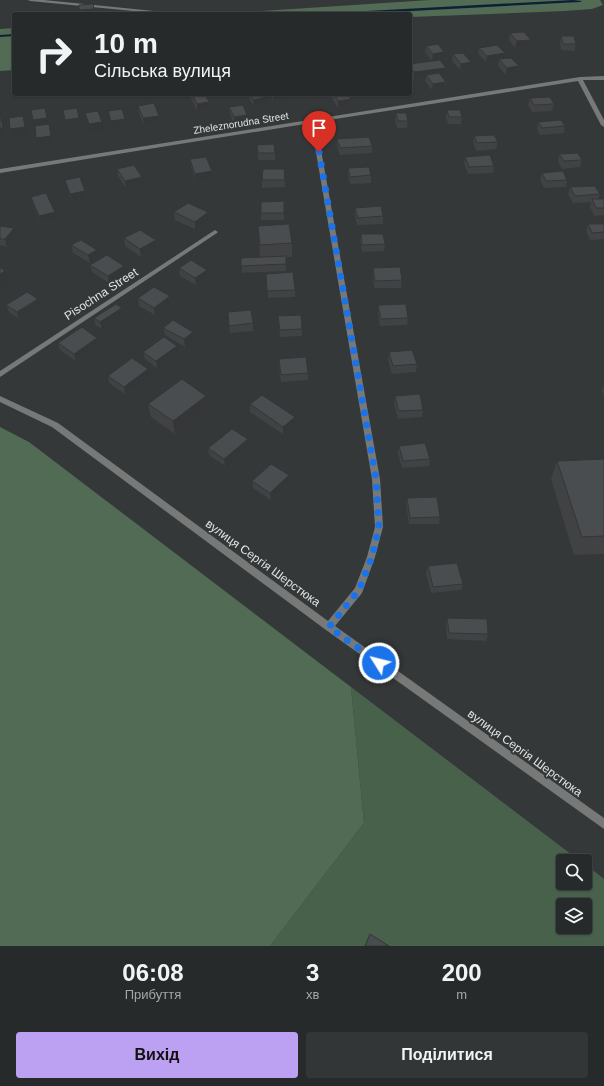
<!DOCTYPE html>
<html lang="uk">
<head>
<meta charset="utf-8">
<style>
  :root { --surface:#272a2a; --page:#333636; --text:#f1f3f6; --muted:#a4a7a8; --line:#434647; --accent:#bca0f2 }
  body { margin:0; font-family:Helvetica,sans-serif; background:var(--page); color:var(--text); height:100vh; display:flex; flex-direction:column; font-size:15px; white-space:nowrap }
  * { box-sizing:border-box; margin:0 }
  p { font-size:13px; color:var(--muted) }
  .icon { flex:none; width:22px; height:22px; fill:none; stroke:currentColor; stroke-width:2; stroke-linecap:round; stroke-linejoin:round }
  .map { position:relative; height:946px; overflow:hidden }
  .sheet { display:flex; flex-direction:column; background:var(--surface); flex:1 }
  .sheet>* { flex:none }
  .top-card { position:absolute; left:12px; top:12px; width:400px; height:84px; border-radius:4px; box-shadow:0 1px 3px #0004,0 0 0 1px var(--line); background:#272a2a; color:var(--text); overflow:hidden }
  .tools { position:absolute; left:556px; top:854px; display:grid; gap:8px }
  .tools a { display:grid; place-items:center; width:36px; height:36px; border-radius:4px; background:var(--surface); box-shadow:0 1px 3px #0004,0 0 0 1px var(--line); font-size:20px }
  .pin { position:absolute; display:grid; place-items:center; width:34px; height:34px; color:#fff; margin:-41px -17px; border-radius:50% 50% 50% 0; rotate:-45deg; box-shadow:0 0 4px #0007 }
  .pin .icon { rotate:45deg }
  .me { position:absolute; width:44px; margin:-22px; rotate:306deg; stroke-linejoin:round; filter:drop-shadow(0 0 3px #0008) }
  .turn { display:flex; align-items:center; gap:14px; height:84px; padding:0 16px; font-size:18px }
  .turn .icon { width:52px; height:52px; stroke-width:2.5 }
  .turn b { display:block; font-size:28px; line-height:34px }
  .eta { display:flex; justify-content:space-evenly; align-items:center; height:68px; text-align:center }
  .eta b { font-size:24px; font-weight:700; line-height:28px }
  .cta { display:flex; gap:8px; margin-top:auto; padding:8px 16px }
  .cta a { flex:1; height:46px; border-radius:4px; background:var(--accent); color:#111; font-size:16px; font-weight:700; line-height:46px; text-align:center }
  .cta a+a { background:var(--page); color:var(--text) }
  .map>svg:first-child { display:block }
  .green { fill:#47614b; fill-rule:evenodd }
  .forest { fill:#516b54 }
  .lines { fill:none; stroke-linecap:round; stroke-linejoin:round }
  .stream { fill:#0e2036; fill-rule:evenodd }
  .minor { fill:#777978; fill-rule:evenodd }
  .wall { fill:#404244 }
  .shaded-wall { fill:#343637 }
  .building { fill:#4a4d4f; stroke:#343637 }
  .route { stroke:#1a73e8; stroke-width:7; stroke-dasharray:0 12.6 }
  .labels { text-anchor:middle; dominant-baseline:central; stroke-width:4; stroke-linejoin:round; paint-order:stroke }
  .far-street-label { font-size:10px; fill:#e1e4e4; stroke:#343838 }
  .street-label { font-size:12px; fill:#e1e4e4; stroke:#343838 }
</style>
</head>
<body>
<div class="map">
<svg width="604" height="946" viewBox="0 0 604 946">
  <rect width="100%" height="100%" fill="#343838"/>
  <!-- green -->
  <path class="green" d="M351,687l229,174h-17v22h22v-19l19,15v67h-334l94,-123zM563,905h22v22h-22z"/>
  <!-- forest -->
  <path class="forest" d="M430,0h170l3,5 -11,4 -27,2 -155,6v-3h-192z
    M14,28v42l-14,1v-42z
    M0,427l29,15 322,245 13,136 -94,123h-270z"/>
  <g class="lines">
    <!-- stream -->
    <path class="stream" d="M573,0l9,1 -2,1 -224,12h-28l2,-1z
      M14,34v2l-14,1v-2z"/>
    <!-- minor -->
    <path class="minor" d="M28,0h16l110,11 42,2 2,1 -44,-1 -124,-12z
      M238,12h2v2h-24l2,-1z
      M604,76v4h-21l21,40v7l-3,-2 -23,-44 -262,41 64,357 3,48 -8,30 -13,36 -27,33 269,192v11l-278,-199 -274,-203 -52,-25v-6l58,27 270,198 27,-33 12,-31 8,-30 -3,-48 -61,-356 -311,50v-4l580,-92z
      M215,230l3,2 -1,1 -217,144v-6z"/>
  </g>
  <!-- wall -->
  <path class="wall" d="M510,33l21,7 -2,7 -14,1 -6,-8z
    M561,36l15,8 -2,7 -13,-1 -1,-8z
    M426,46l18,6v7l-12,2 -7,-9z
    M479,48l40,18 -1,7 -12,2 -8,-9 1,-6 -13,2 -8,-8z
    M453,54l18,8 -1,7 -10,1 -8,-9z
    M410,64l35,10 -5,1 6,7 -1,7 -13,1 -7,-9 1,-4 -12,2 -4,-5z
    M191,94h14l4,8 1,7 -13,2 -6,-13z
    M247,94h18l3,10 -14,3z
    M270,94h17v4l-14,2z
    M332,94h16l3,12 -13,2 -6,-10z
    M383,94h16v3l-13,1z
    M530,98l24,6 -2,7 -20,1 -4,-7z
    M138,106l21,10 1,7 -16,2 -5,-12z
    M229,107l19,15 -14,2 -4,-10z
    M447,110l15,7 -1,7h-13l-2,-7z
    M396,113l12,8 -1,7h-10l-2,-8z
    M538,122l27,4 -1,7 -24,2 -3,-6z
    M474,136l24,6 -2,7 -20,2 -3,-8z
    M337,139l35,7v7l-32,2 -3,-9z
    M257,145l18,8v7h-17z
    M559,154l23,6 -2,7 -18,2 -4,-8z
    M465,157l29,9 -1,7 -25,1 -4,-10z
    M190,159l22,12v7l-16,3 -5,-15z
    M348,168l23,7v8l-21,1 -2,-9z
    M117,169l27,15 -18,4 -8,-12z
    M284,169l1,18 -23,1v-8z
    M542,173l25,7 -1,7 -22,1 -4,-8z
    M65,180l20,11 2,7 -16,3z
    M570,187l30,7 -2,5h6v16l-10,1 -4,-9 1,-5 -18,1 -5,-9z
    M31,197l24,15 2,7 -16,4 -8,-19z
    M284,201v19h-23v-18z
    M355,208l28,8v8l-26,1 -2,-10z
    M174,212l35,7 -14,10 -20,-9z
    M588,224h16v15l-14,1 -4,-9z
    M0,226l16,10 -9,11 -7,-2z
    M258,226l34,17v14h-6v14l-44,2 -1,-15 19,-1z
    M361,234l24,10 -1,7 -22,1 -2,-11z
    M124,238l32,2 1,8 -16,9 -16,-11z
    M71,245l28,12 -9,6 -17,-10z
    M90,265l36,8 -17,10 -17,-11z
    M179,268l28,2 1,7 -12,8 -16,-9z
    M373,268l29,12 -1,8h-27l-1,-13z
    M266,274l29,16v7l-27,1z
    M170,296l1,7 -16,12 -16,-9 -1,-8z
    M38,299l2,8 -21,12 -10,-7 -3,-7z
    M378,305l30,13 -1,7 -27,1 -2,-13z
    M228,312l25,11v8l-23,2z
    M124,315l-22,14 -7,-4 -1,-7z
    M278,316l24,13v7l-22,1z
    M163,328l30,4 1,7 -9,8 -20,-12z
    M97,338l2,7 -23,16 -16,-11 -2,-7z
    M143,352l35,1 -21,15 -12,-9z
    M389,352l28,12 -1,8 -24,2 -4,-14z
    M279,359l29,14v7l-27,2 -2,-15z
    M108,376h41l-24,18 -16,-11z
    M604,385v10l-2,-4z
    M395,396l28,14 -1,7 -24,2 -4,-16z
    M148,404l59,5 -32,25 -24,-17z
    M250,404l45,20 -12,10 -33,-22z
    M248,439v7l-23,20 -16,-11 -1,-7z
    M399,446l31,13 -1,7 -27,2 -4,-15z
    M604,459v95l-30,1 -23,-76 6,-18z
    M252,481l37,1 -18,18 -18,-12z
    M407,498l33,19 -1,7h-30l-3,-20z
    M428,566l35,18 -2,6 -30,3 -5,-20z
    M447,618l41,16 -2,7 -39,-2 -1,-15z"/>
  <!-- shaded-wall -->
  <path class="shaded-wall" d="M94,9l1,5h-15l-1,-4z
    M531,40l-2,7 -14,1 2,-7z
    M444,52v7l-12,2 1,-7z
    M505,53l-2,7 -4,-1v1l-13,2 1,-6z
    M471,62l-1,7 -10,1 1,-6z
    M519,66l-1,7 -12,2 1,-7z
    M446,68l-1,6 -17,3 -2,-2v2l-12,2v-7z
    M446,82l-1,7 -13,1 1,-6z
    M273,94h14v4l-14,2z
    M307,94h14v1l-14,1z
    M386,94h13v3l-13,1z
    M267,97l1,7 -14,3 -1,-7z
    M351,99v7l-13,2v-7z
    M209,102l1,7 -13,2v-7z
    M45,108l3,17 -14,2 -1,-7z
    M247,115l1,7 -14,2v-7z
    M23,116l2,7 1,11 -14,2 -2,-7z
    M159,116l1,7 -16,2 -1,-7z
    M1,117l2,7 2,11 -5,1v-8z
    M79,118l2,7 -14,2 -2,-7z
    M125,119l1,7 -14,2 -1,-7z
    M102,122l1,7 -13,2 -1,-7z
    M49,124l2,7 1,12 -14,2 -2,-7z
    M212,171v7l-16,3 -1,-7z
    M142,177l2,7 -18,4 -1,-7z
    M85,191l2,7 -16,3 -1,-7z
    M55,212l2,7 -16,4 -2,-7z
    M208,212l1,7 -14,10v-7z
    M14,228l2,8 -9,11 -2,-8z
    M156,240l1,8 -16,9 -1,-8z
    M97,250l2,7 -9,6 -2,-8z
    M124,266l2,7 -17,10 -1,-7z
    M207,270l1,7 -12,8 -1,-7z
    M5,271l5,14 -10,6v-17z
    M170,296l1,7 -16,12 -1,-7z
    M38,299l2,8 -21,12 -2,-7z
    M122,308l2,7 -22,14 -2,-7z
    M193,332l1,7 -9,8 -1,-8z
    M97,338l2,7 -23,16 -2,-7z
    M177,346l1,7 -21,15 -1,-7z
    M148,369l1,7 -24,18 -1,-7z
    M206,396l1,13 -32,25 -2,-13z
    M295,417v7l-12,10v-7z
    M248,439v7l-23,20 -1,-7z
    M289,475v7l-18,18 -1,-7z"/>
  <!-- building -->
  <path class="building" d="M93,4l1,5 -15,1v-5z
    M524,32l7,8 -14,1 -7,-8z
    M561,36h13l2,8h-13z
    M438,44l6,8 -11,2 -7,-8z
    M497,45l8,8 -18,3 -8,-8z
    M463,53l8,9 -10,2 -8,-10z
    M511,58l8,8 -12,2 -8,-9z
    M440,60l6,8 -32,4 -4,-6v-2z
    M439,73l7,9 -13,2 -7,-9z
    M192,94h13l4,8 -12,2z
    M250,94h15l2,3 -14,3z
    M334,94h14l3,5 -13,2z
    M550,97l4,7 -20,1 -4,-7z
    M154,103l5,13 -16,2 -5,-12z
    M243,105l4,10 -13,2 -5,-10z
    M45,108l2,10 -14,2 -2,-10z
    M77,108l2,10 -14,2 -2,-10z
    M122,109l3,10 -14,2 -3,-10z
    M447,110h13l2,7h-13z
    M98,111l4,11 -13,2 -4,-11z
    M396,113h10l2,8h-10z
    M23,116l2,11 -15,2 -1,-11z
    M1,117l2,11h-3v-10z
    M561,120l4,6 -23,2 -4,-6z
    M49,124l2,12 -15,2 -1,-12z
    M494,135l4,7 -21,1 -3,-7z
    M369,137l3,9 -32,2 -3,-9z
    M274,144l1,9h-17l-1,-8z
    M578,153l4,7 -18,1 -5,-7z
    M490,155l4,11 -25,1 -4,-10z
    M206,157l6,14 -17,3 -5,-15z
    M134,165l8,12 -17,4 -8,-12z
    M369,167l2,8 -21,2 -2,-9z
    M263,169h21l1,11h-23z
    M563,171l4,9 -21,1 -4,-8z
    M80,177l5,14 -15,3 -5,-14z
    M595,186l5,8 -25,2 -5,-9z
    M46,193l9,19 -16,4 -8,-19z
    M592,199h12v9h-8z
    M284,201v12h-23v-11z
    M188,203l20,9 -13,10 -21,-10z
    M381,206l2,10 -25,2 -3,-10z
    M289,224l3,19 -32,2 -2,-19z
    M588,224h16v8l-12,1z
    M0,226l14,2 -9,11h-5z
    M140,230l16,10 -16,9 -16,-11z
    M361,234h22l2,10 -23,1z
    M81,240l16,10 -9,5 -17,-10z
    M107,255l17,11 -16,10 -18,-11z
    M286,256v8l-45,2v-8z
    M191,260l16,10 -12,8 -16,-10z
    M0,267l5,4 -5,3z
    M400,267l2,13 -27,1 -2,-13z
    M293,272l2,18 -28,1 -1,-17z
    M154,287l16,9 -16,12 -16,-10z
    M27,292l11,7 -21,13 -11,-7z
    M116,304l6,4 -22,14 -6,-4z
    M406,304l2,14 -27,1 -3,-14z
    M251,310l2,13 -24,3 -1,-14z
    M301,315l1,14 -22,1 -2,-14z
    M173,320l20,12 -9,7 -21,-11z
    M82,327l15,11 -23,16 -16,-11z
    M164,337l13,9 -21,15 -13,-9z
    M412,350l5,14 -24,2 -4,-14z
    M306,357l2,16 -27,2 -2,-16z
    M132,358l16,11 -24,18 -16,-11z
    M182,379l24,17 -33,25 -25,-17z
    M420,394l3,16 -24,1 -4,-15z
    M262,395l33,22 -12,10 -33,-23z
    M232,429l16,10 -24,20 -16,-11z
    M425,443l5,16 -27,2 -4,-15z
    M604,459v77l-22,1 -25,-76z
    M271,464l18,11 -19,18 -18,-12z
    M437,497l3,20 -30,1 -3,-20z
    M457,563l6,21 -30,3 -5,-21z
    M447,618l40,1 1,15 -39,-1z
    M370,934l19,12h-24z"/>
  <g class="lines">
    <!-- route -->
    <path class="route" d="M319,152l57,327 3,48 -7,30 -13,33 -30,37 50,36"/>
  </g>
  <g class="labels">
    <!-- far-street labels -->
    <g class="far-street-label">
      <text transform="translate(241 123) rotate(-9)">Zheleznorudna Street</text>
    </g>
    <!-- street labels -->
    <g class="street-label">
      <text transform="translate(101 294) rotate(-33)">Pisochna Street</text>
      <text transform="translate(263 563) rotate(36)">вулиця Сергія Шерстюка</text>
      <text transform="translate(525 753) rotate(36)">вулиця Сергія Шерстюка</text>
    </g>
  </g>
</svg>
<div class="tools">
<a><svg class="icon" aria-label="search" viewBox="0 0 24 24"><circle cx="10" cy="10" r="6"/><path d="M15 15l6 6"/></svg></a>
<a><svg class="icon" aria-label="layers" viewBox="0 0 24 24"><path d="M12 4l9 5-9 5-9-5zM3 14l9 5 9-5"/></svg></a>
</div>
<div class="pin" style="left:319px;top:152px;background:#d93025"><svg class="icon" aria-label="arrive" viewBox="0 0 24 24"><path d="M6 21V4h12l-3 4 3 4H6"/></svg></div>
<svg class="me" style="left:379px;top:663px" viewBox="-20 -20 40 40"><circle r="17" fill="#1a73e8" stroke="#fff" stroke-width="3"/><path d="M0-11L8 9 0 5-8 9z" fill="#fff"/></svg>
<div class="top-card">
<div class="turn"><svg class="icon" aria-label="right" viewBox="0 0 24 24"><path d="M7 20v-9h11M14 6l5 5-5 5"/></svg><div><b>10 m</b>Сільська вулиця</div></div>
</div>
</div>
<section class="sheet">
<div class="eta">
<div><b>06:08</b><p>Прибуття</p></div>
<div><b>3</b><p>хв</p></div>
<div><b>200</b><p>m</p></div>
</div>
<div class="cta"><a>Вихід</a><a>Поділитися</a></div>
</section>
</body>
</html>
